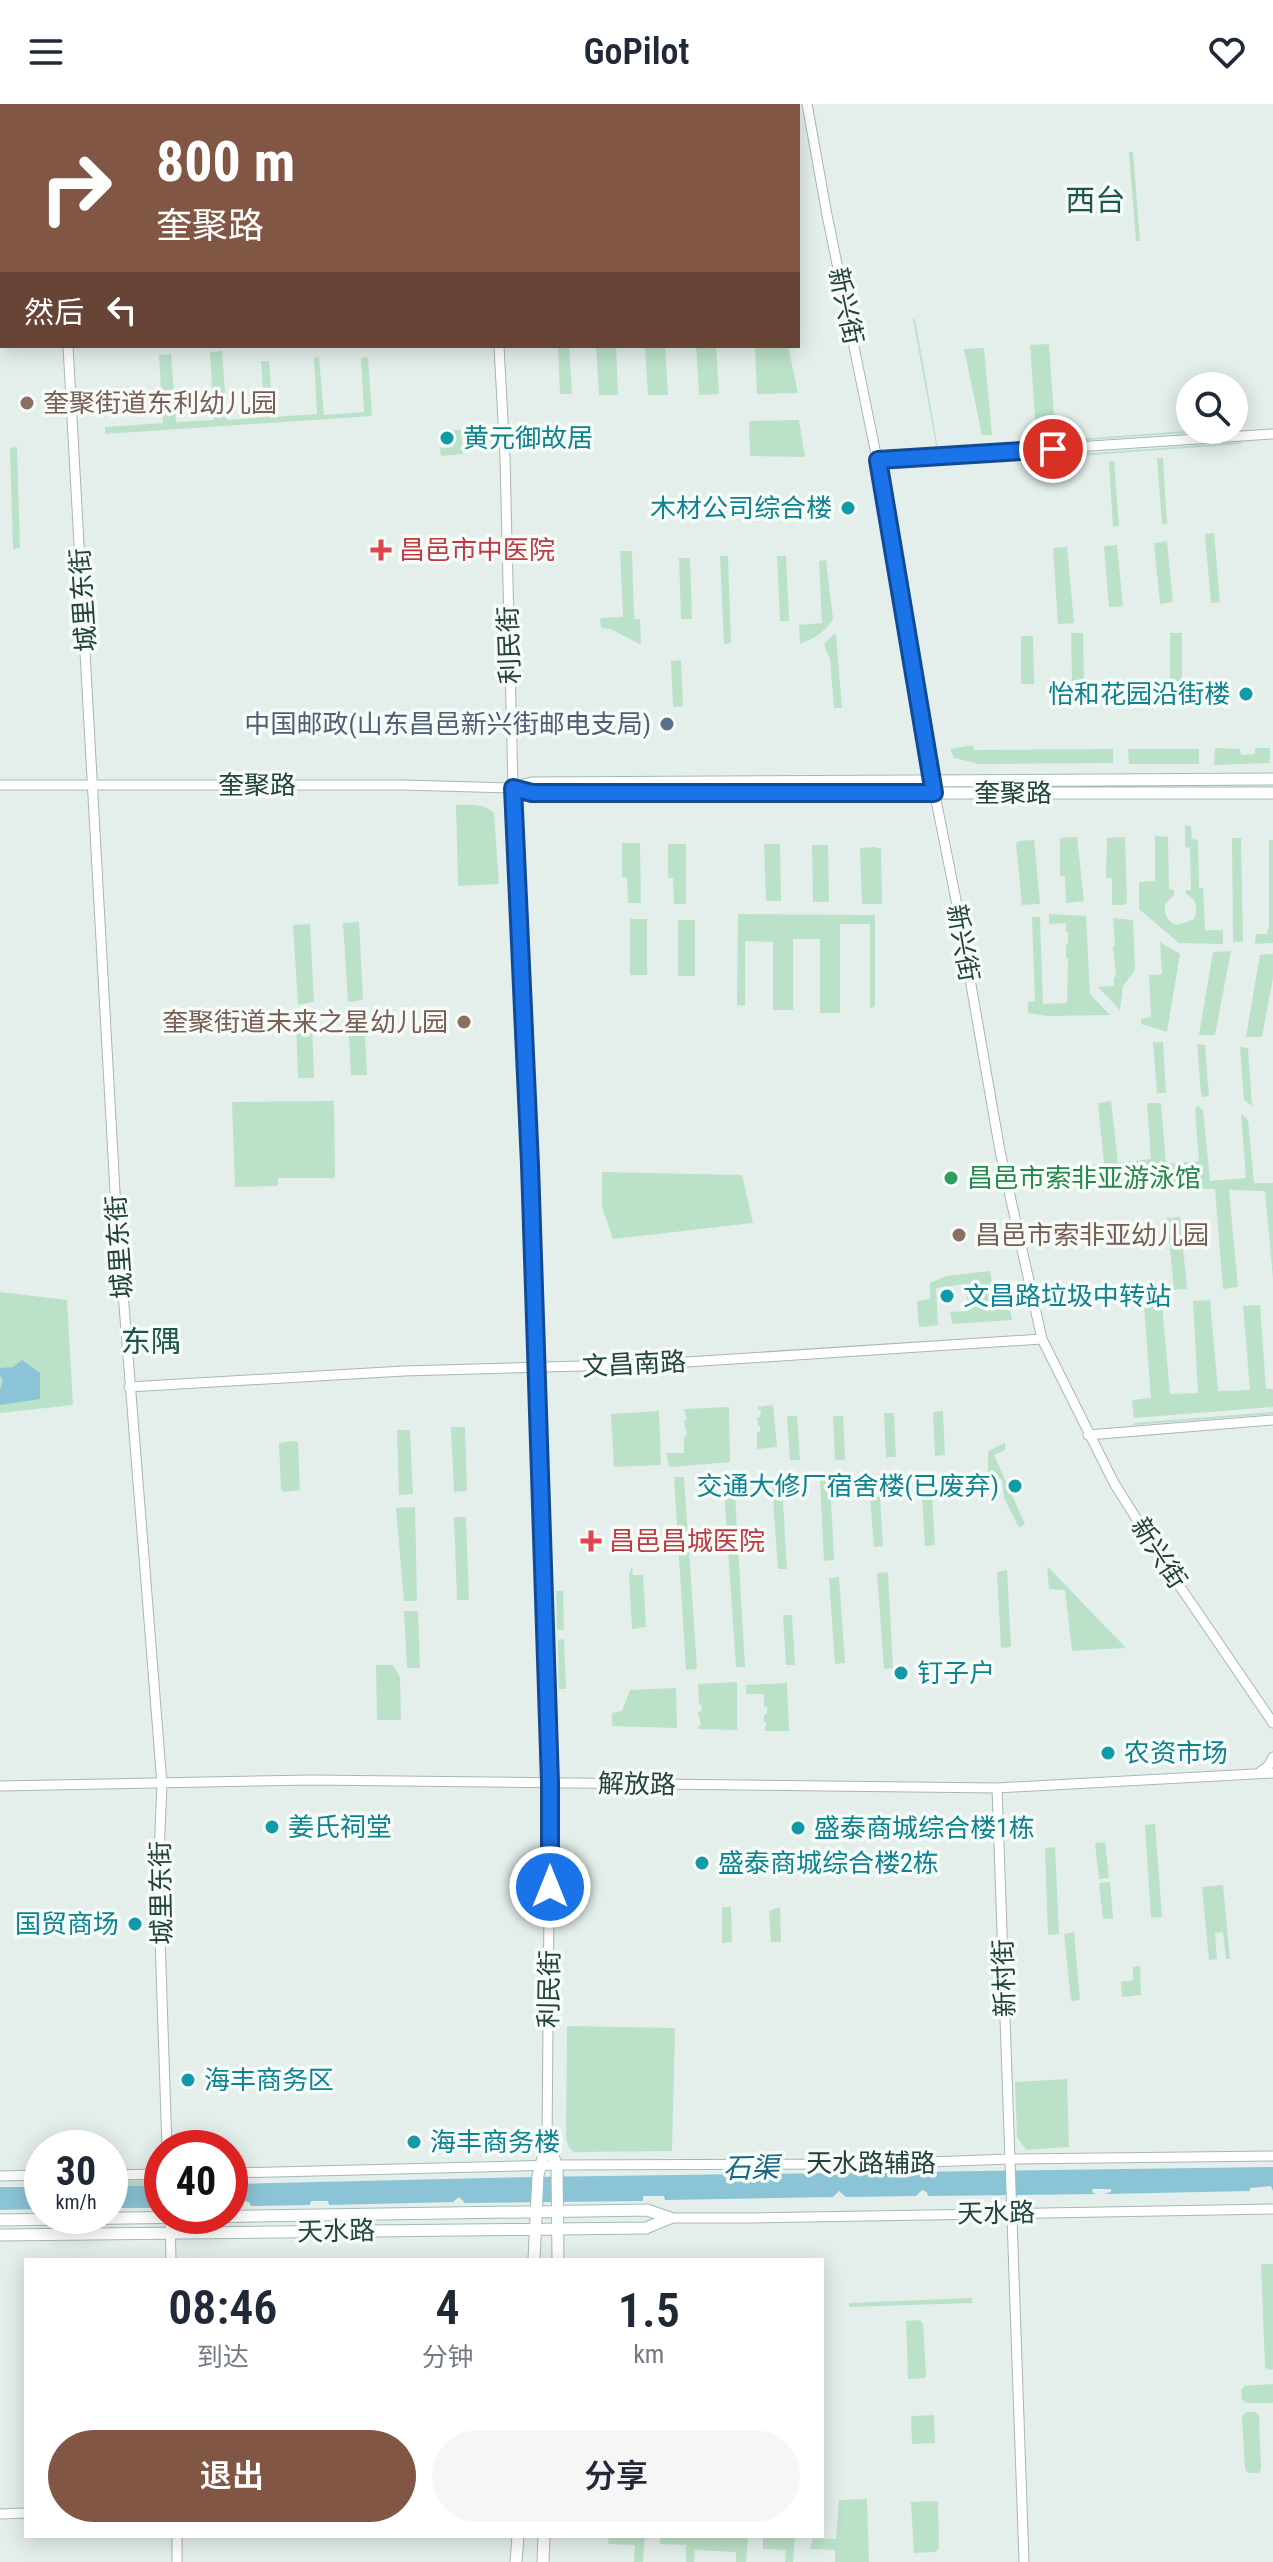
<!DOCTYPE html>
<html lang="zh">
<head>
<meta charset="utf-8">
<style>
  :root { --surface:#fff; --page:#f6f6f7; --text:#1f2937; --muted:#747a83; --accent:#825645 }
  body { margin:0; font-family:"Roboto Condensed","Noto Sans SC",sans-serif; background:var(--page); color:var(--text); height:100vh; display:flex; flex-direction:column; font-size:30px; white-space:nowrap }
  * { box-sizing:border-box; margin:0 }
  p { font-size:26px; color:var(--muted) }
  .icon { flex:none; width:44px; height:44px; fill:none; stroke:currentColor; stroke-width:2; stroke-linecap:round; stroke-linejoin:round }
  .map { position:relative; flex:1; overflow:hidden }
  .panel { position:absolute; left:24px; top:2154px; width:800px; height:280px; display:flex; flex-direction:column; background:var(--surface); border-radius:0px; box-shadow:0 4px 20px #0003 }
  .panel>* { flex:none }
  .banner { position:absolute; left:0px; top:0px; width:800px; height:244px; box-shadow:0 4px 20px #0003; background:#825645; color:#fff; overflow:hidden }
  .buttons { position:absolute; left:1176px; top:268px; display:grid; gap:16px }
  .buttons a { display:grid; place-items:center; width:72px; height:72px; border-radius:50%; background:var(--surface); box-shadow:0 4px 20px #0003; font-size:40px }
  .speed { position:absolute; left:24px; top:2026px; display:flex; gap:16px; font-size:40px; font-weight:700; text-align:center }
  .speed>* { display:grid; place-content:center; width:104px; height:104px; border-radius:50%; background:var(--surface); box-shadow:0 4px 20px #0003; line-height:1 }
  .speed small { font-size:20px; font-weight:400 }
  .speed .limit { border:12px solid #d22; background:#fff; color:#111 }
  .pin { position:absolute; display:grid; place-items:center; width:68px; height:68px; color:#fff; margin:-34px; border:4px solid #fff; border-radius:50%; box-shadow:0 2px 8px #0007 }
  .me { position:absolute; width:88px; margin:-44px; rotate:0deg; stroke-linejoin:round; filter:drop-shadow(0 0 6px #0008) }
  .turn { display:flex; align-items:center; gap:28px; height:168px; padding:0 24px; font-size:36px }
  .turn .icon { width:104px; height:104px; stroke-width:2.5 }
  .turn b { display:block; font-size:56px; line-height:68px }
  .then { display:flex; align-items:center; height:76px; padding:0 24px; background:#0003; gap:16px; font-size:30px }
  .eta { display:flex; justify-content:space-evenly; align-items:center; height:136px; text-align:center }
  .eta b { font-size:48px; font-weight:600; line-height:56px }
  .action { display:flex; gap:16px; margin-top:auto; padding:16px 24px }
  .action a { flex:1; height:92px; border-radius:48px; background:var(--accent); color:#fff; font-size:32px; font-weight:600; line-height:92px; text-align:center }
  .action a+a { background:var(--page); color:var(--text) }
  header { display:flex; justify-content:space-between; align-items:center; height:104px; padding:0 24px; background:var(--surface); font-size:36px; font-weight:600 }
  .map>svg:first-child { display:block }
  .green { fill:#bce1c9 }
  .water { fill:#8ac4d6 }
  .lines { fill:none; stroke-linecap:round; stroke-linejoin:round }
  .stream { stroke:#8ac4d6; stroke-width:3 }
  .tertiary-casing { stroke:#a6b8b3; stroke-width:11 }
  .secondary-casing { stroke:#a2bbb4; stroke-width:13 }
  .tertiary { stroke:#fff; stroke-width:9 }
  .secondary { stroke:#fff; stroke-width:11 }
  .route-casing { stroke:#114b97; stroke-width:20 }
  .route { stroke:#1a73e8; stroke-width:14 }
  .education-dot { fill:#8d6e63; stroke:#f6fbf8; stroke-width:3 }
  .culture-dot { fill:#0f9aa8; stroke:#f6fbf8; stroke-width:3 }
  .health-dot { fill:#e0444e; stroke:#f6fbf8; stroke-width:3 }
  .service-dot { fill:#5c6f8a; stroke:#f6fbf8; stroke-width:3 }
  .leisure-dot { fill:#2e9e5b; stroke:#f6fbf8; stroke-width:3 }
  .labels { text-anchor:middle; dominant-baseline:central; stroke-width:7; stroke-linejoin:round; paint-order:stroke }
  .street-label { font-size:26px; fill:#22423c; stroke:#f6fbf8 }
  .education-label { font-size:26px; fill:#785e54; stroke:#f6fbf8; text-anchor:start }
  .culture-label { font-size:26px; fill:#0d838f; stroke:#f6fbf8; text-anchor:start }
  .health-label { font-size:26px; fill:#be3a42; stroke:#f6fbf8; text-anchor:start }
  .service-label { font-size:26px; fill:#4e5e75; stroke:#f6fbf8; text-anchor:end }
  .leisure-label { font-size:26px; fill:#27864d; stroke:#f6fbf8; text-anchor:start }
  .water-label { font-size:28px; font-style:italic; fill:#186783; stroke:#f6fbf8 }
  .quarter-label { font-size:30px; fill:#1c564d; stroke:#f6fbf8 }
</style>
</head>
<body>
<header><svg class="icon" aria-label="menu" viewBox="0 0 24 24"><path d="M4 6h16M4 12h16M4 18h16"/></svg>GoPilot<svg class="icon" aria-label="heart" viewBox="0 0 24 24"><path d="M12 20l-8-8c-3-5 5-10 8-4 3-6 11-1 8 4z"/></svg></header>
<div class="map">
<svg width="1273" height="2458" viewBox="0 0 1273 2458">
  <rect width="100%" height="100%" fill="#e4efeb"/>
  <!-- green -->
  <path class="green" d="M1129,48h4l7,89h-4z
    M913,215h2l23,129 104,-6v2l-105,6z
    M1049,240l6,87 -19,1 -6,-87z
    M558,242h11l3,48h-12z
    M596,242h20l2,49h-19z
    M645,242h20l3,49h-20z
    M696,242h20l3,48 -20,1z
    M755,242h33l10,47 -41,1z
    M984,244l8,87h-10l-18,-86z
    M222,247l5,69 38,-3 -4,-56h8l4,56 44,-3 -3,-56 5,-1 5,58 40,-3 -3,-54 7,-1 4,59 -267,18v-7l58,-4 -4,-68 12,-1 5,68 38,-2 -4,-68z
    M799,316l6,37 -55,-1 -1,-35z
    M451,326h10l2,24 -22,2 -1,-8 13,-1z
    M1199,326v2l-149,11v-2z
    M1241,338v2l-176,13v-2z
    M17,343l3,101 -7,1 -3,-101z
    M1157,354h6l4,66h-5z
    M1109,357h5l5,65 -6,1z
    M1214,429l6,69 -9,1 -6,-69z
    M1167,437l6,61 -13,2 -6,-61z
    M1117,441l6,61 -14,1 -5,-61z
    M1067,443l7,76 -16,1 -5,-76z
    M620,447h12l2,68h6l1,26 -30,-16 -10,-1 -1,-10 23,-1z
    M720,452h8l3,87 -7,1z
    M777,452h9l3,65h-9z
    M679,454h11l2,61h-11z
    M826,456l7,59c-7,13 -20,20 -33,25l-1,-19 23,-2 -3,-62z
    M1071,529h12l1,48h-12z
    M1170,529h12v48h-12z
    M834,530l2,1 6,73h-8l-4,-49 -6,-15z
    M1021,532h12l1,48h-13z
    M681,556l2,46 -10,1 -2,-46z
    M973,641l1,5 139,-1v14l-134,1 -25,-6 -4,-9z
    M1215,644l25,1 1,6 14,-1v-6h15v15l-56,2z
    M1128,645h71v15h-70z
    M456,701c14,0 27,-2 38,8l5,71 -41,2z
    M1185,721l6,1 1,13 6,1 1,48h4l2,42h18v14l-44,-1 -40,-34v-27l16,-1v-45l13,1 1,52 5,1v5l-9,9c-1,10 2,19 13,21l16,-6c4,-11 3,-20 -8,-25v-4h5l-1,-42 -5,-1z
    M1077,733l7,64 -18,2 -1,-27h-5v-38z
    M1125,733l2,65 -3,3h-12v-27h-6c0,-14 1,-26 1,-40z
    M1232,734h9l2,104h-10z
    M1034,736l6,64 -18,1 -6,-62 3,-2z
    M1269,736h4v103l-18,1 1,-10h11l2,-8z
    M622,739h18l1,60h-13l-1,-25 -5,-1z
    M668,740h18v60h-12l-1,-26h-5z
    M764,740h16l1,57h-15z
    M812,741h16l1,57h-16z
    M876,743l5,2 1,55h-20l-2,-56z
    M738,810l137,1v91l-5,3v-85h-30v89h-20v-74h-27v71h-20v-68l-28,-1v65l-8,-1z
    M1049,810l37,2 4,78 20,21 -62,1 -20,-3v-11l7,-1 -3,-84h8l3,87 24,-1 1,-44 -2,-1v-14l2,-1v-11h-2v-9l-17,1z
    M1113,814l20,2 2,50 -12,16 -3,24 -22,-23 16,-1v-9h2l-3,-31 2,-1z
    M630,815h17v56h-17z
    M678,816h17v56h-17z
    M359,818l4,78 -15,2 -5,-79z
    M310,820l4,78 -16,3 -5,-80z
    M1160,838l20,12 -13,78 -26,-8v-5l10,-2 -2,-42 13,-1z
    M1231,847l-16,84h-16l14,-83z
    M1273,850v24l-11,59h-16l14,-82z
    M348,911h14l2,3 3,57h-16z
    M296,914h14l2,3 2,57h-16z
    M1153,938h10l3,51h-9z
    M1197,940l8,1 4,51 -6,1 -2,-3z
    M1240,943l8,1 4,58 -8,-6z
    M334,997l1,77h-57v8l-43,1 -3,-85z
    M1111,997l7,62 33,-4 -4,-56h14l5,61 33,-3 -4,-52 3,-3 5,4 7,71 36,-3 -5,-64 7,6 6,63h19v96l-8,-88 -36,-1 9,97 -15,2 -8,-100 -35,-1 -19,-13 -87,-3v-6l30,-2 -6,-61z
    M602,1068l140,3 11,48 -140,16 -11,-32z
    M1180,1113l7,72 -13,1 -7,-72z
    M990,1167l6,35 13,-1 3,15 -60,4 -2,-12 18,-1 -2,-27 -30,4 2,37 -19,2 -2,-26 13,-2v-16l16,-7z
    M0,1188l67,8 6,105 -73,8z
    M1210,1196l8,91 32,-1 -7,-84 17,-1 6,84h7v18l-139,11 -2,-18 19,-2 -7,-92 18,-2 8,90 28,-1 -5,-92z
    M773,1301l4,42 -20,2v-17h3v-6l-2,-1 -1,-8h3l1,-7h-3v-3z
    M729,1303l1,55 -61,5 -3,-14h18v-15l3,-3 -3,-14 3,-1 -3,-11z
    M659,1307l2,54 -47,2 -3,-53z
    M943,1307l2,44 -10,1 -2,-44z
    M1273,1308v2l-139,11v-2z
    M884,1309h10l2,44h-10z
    M787,1312h10l3,44h-10z
    M833,1312h10l2,44h-10z
    M451,1323h14l2,64 -13,1z
    M397,1326h13l3,64 -14,1z
    M295,1337l3,1 2,48 -16,2 -3,-2 -2,-47z
    M1005,1339v7l-11,5 31,69 -6,4 -15,-30 -2,-19 -14,-1v-27z
    M674,1373h10l13,192 -11,1z
    M723,1373h11l11,190h-9z
    M830,1376l4,80 -10,1 -4,-81z
    M772,1381h10l5,84h-9z
    M932,1392l3,49 -10,1 -3,-50z
    M870,1393h10l3,49 -9,1z
    M415,1403l2,94h-13l-8,-93z
    M454,1413h12l3,83h-12z
    M632,1462l1,9h10l3,52 -14,2 -3,-54z
    M1047,1462l79,82 -54,3 -7,-61 -16,-1z
    M1007,1466l4,77 -10,1 -4,-76z
    M888,1468l5,96 -9,1 -7,-96z
    M839,1473l6,86 -10,1 -6,-86z
    M556,1487h7l1,39h-7z
    M404,1507h14l2,57h-13z
    M783,1511h9l3,50h-9z
    M564,1535l2,50h-7l-1,-49z
    M376,1561h17l7,12 1,43h-24z
    M737,1578v48l-39,-1v-3h3l-3,-14 4,-1 -1,-6 -2,-1 -1,-20z
    M787,1579l2,48h-25l3,-9h-3v-8h3v-7h-3v-13h-18v-9z
    M676,1584l1,40 -65,-2v-13l10,-2 8,-21z
    M1155,1720l7,93 -11,1 -6,-93z
    M1105,1738l4,36 -10,1 -4,-36z
    M1055,1743l4,87 -11,1 -3,-87z
    M1110,1778l3,36 -10,1 -4,-36z
    M1223,1781l7,74h-4l-3,-27 -8,1 2,26 -8,1 -7,-73z
    M722,1803h9l1,35 -10,1z
    M780,1803l1,35h-10l-2,-31z
    M1074,1828l6,68 -9,1 -7,-67z
    M1140,1862l1,29 -19,2 -1,-15 12,-2v-13z
    M567,1922l108,2 -3,123 -98,1 -5,-4 -3,-9z
    M1067,1975l2,68 -43,3 -9,-13 -2,-55z
    M158,2076l2,6h-50v-5z
    M1261,2160h12v105l-4,1 -4,-3z
    M972,2194v5l-123,4v-4z
    M920,2216l3,4 3,50 -1,4 -17,1 -2,-58z
    M1273,2280v19h-27l-4,-3 -1,-10 4,-4z
    M1246,2308h10l3,4 2,53 -2,4h-11l-3,-3 -3,-53z
    M934,2311l1,28 -23,1 -1,-28z
    M867,2395l2,63h-34v-12l-25,-1 3,-11 23,1 3,-39z
    M938,2397l1,48 -4,3 -21,1 -3,-51z
    M609,2432h36l-2,26h-9l1,-17 -27,-1z
    M660,2432h88l-2,26h-10v-10l-41,-2 -1,12h-8v-17l-26,-1z
    M763,2432h32l-2,26h-8l1,-12 -23,-1z"/>
  <!-- water -->
  <path class="water" d="M22,1256l18,13v26l-40,6v-15l3,-11 -3,-3v-8l13,-1z
    M1273,2063v24l-2,-5 -21,2v3l-146,3 7,-2v-3h-19l1,4 4,1 -169,2 -1,-4 -5,-2 -6,6 -70,1 -7,-6 -6,6 -168,3 -1,-4h-21v5l-178,2 -6,-6 -6,5 -124,3 -1,-4h-17l-1,4 -59,1 -2,-4 -5,-1 -5,5 -9,1v-23l302,-7z
    M110,2082h52v22h-52z
    M0,2083h42v22l-42,1z"/>
  <g class="lines">
    <!-- stream -->
    <path class="stream" d="M389,2089h16"/>
    <!-- tertiary casing -->
    <g class="tertiary-casing">
      <path id="tertiary" d="M58,0v2
        M491,0v2
        M807,0l20,111 60,293 45,272 26,130 42,241 42,188 72,144 54,86 105,154
        M68,242l47,846 47,592 -4,94 9,270
        M499,242l6,113 8,329 17,377 20,618 -3,361
        M878,356l395,-26
        M0,681h404l109,3
        M129,1283l275,-16 252,-7 386,-25
        M1088,1331l185,-15
        M1260,1668l9,-7 4,-8
        M0,1682l312,-6 685,8 276,-15
        M997,1684l27,774
        M230,2069l327,-8 317,-1 136,-5 263,-3
        M110,2071l52,-1
        M0,2072l42,-1
        M170,2112l1,44
        M670,2114h84l519,-9
        M0,2410l26,-1
        M177,2432v26"/>
    </g>
    <!-- secondary casing -->
    <g class="secondary-casing">
      <path id="secondary" d="M514,683l18,-4 741,-4
        M513,684l19,5h741
        M0,2116l647,-10 23,8
        M0,2131l646,-7 24,-10
        M534,2156l4,-85 9,-31 10,21 1,95
        M516,2458l2,-26
        M543,2458l1,-26"/>
    </g>
    <!-- tertiary -->
    <use href="#tertiary" class="tertiary"/>
    <!-- secondary -->
    <use href="#secondary" class="secondary"/>
  </g>
  <g class="lines">
    <!-- route casing -->
    <g class="route-casing">
      <path id="route" d="M550,1783v-104l-20,-618 -17,-377 19,5h402l-56,-333 175,-11"/>
    </g>
    <!-- route -->
    <use href="#route" class="route"/>
  </g>
  <!-- markers -->
  <g class="education-dot">
    <circle cx="27" cy="299" r="8"/>
    <circle cx="464" cy="918" r="8"/>
    <circle cx="959" cy="1131" r="8"/>
  </g>
  <g class="culture-dot">
    <circle cx="447" cy="334" r="8"/>
    <circle cx="848" cy="404" r="8"/>
    <circle cx="1246" cy="590" r="8"/>
    <circle cx="947" cy="1192" r="8"/>
    <circle cx="1015" cy="1382" r="8"/>
    <circle cx="901" cy="1569" r="8"/>
    <circle cx="1108" cy="1649" r="8"/>
    <circle cx="272" cy="1723" r="8"/>
    <circle cx="798" cy="1724" r="8"/>
    <circle cx="702" cy="1759" r="8"/>
    <circle cx="135" cy="1820" r="8"/>
    <circle cx="188" cy="1976" r="8"/>
    <circle cx="414" cy="2038" r="8"/>
  </g>
  <g class="health-dot">
    <path d="M377 434h8v8h8v8h-8v8h-8v-8h-8v-8h8z"/>
    <path d="M587 1425h8v8h8v8h-8v8h-8v-8h-8v-8h8z"/>
  </g>
  <circle class="service-dot" cx="667" cy="620" r="8"/>
  <circle class="leisure-dot" cx="951" cy="1074" r="8"/>
  <g class="labels">
    <!-- street labels -->
    <g class="street-label">
      <text transform="translate(846 202) rotate(78)">新兴街</text>
      <text transform="translate(83 496) rotate(-94)">城里东街</text>
      <text transform="translate(509 541) rotate(-92)">利民街</text>
      <text x="257" y="681">奎聚路</text>
      <text x="1013" y="689">奎聚路</text>
      <text transform="translate(963 839) rotate(80)">新兴街</text>
      <text transform="translate(119 1143) rotate(-94)">城里东街</text>
      <text transform="translate(634 1260) rotate(-3)">文昌南路</text>
      <text transform="translate(1159 1449) rotate(57)">新兴街</text>
      <text transform="translate(637 1680) rotate(1)">解放路</text>
      <text transform="translate(161 1789) rotate(-91)">城里东街</text>
      <text transform="translate(1004 1874) rotate(-92)">新村街</text>
      <text transform="translate(549 1885) rotate(-89)">利民街</text>
      <text x="871" y="2059">天水路辅路</text>
      <text transform="translate(996 2109) rotate(-1)">天水路</text>
      <text transform="translate(336 2127) rotate(-1)">天水路</text>
    </g>
    <!-- education labels -->
    <g class="education-label">
      <text x="43" y="299">奎聚街道东利幼儿园</text>
      <text x="448" y="918" text-anchor="end">奎聚街道未来之星幼儿园</text>
      <text x="975" y="1131">昌邑市索非亚幼儿园</text>
    </g>
    <!-- culture labels -->
    <g class="culture-label">
      <text x="463" y="334">黄元御故居</text>
      <text x="832" y="404" text-anchor="end">木材公司综合楼</text>
      <text x="1230" y="590" text-anchor="end">怡和花园沿街楼</text>
      <text x="963" y="1192">文昌路垃圾中转站</text>
      <text x="999" y="1382" text-anchor="end">交通大修厂宿舍楼(已废弃)</text>
      <text x="917" y="1569">钉子户</text>
      <text x="1124" y="1649">农资市场</text>
      <text x="288" y="1723">姜氏祠堂</text>
      <text x="814" y="1724">盛泰商城综合楼1栋</text>
      <text x="718" y="1759">盛泰商城综合楼2栋</text>
      <text x="119" y="1820" text-anchor="end">国贸商场</text>
      <text x="204" y="1976">海丰商务区</text>
      <text x="430" y="2038">海丰商务楼</text>
    </g>
    <!-- health labels -->
    <g class="health-label">
      <text x="399" y="446">昌邑市中医院</text>
      <text x="609" y="1437">昌邑昌城医院</text>
    </g>
    <!-- service labels -->
    <g class="service-label">
      <text x="651" y="620">中国邮政(山东昌邑新兴街邮电支局)</text>
    </g>
    <!-- leisure labels -->
    <g class="leisure-label">
      <text x="967" y="1074">昌邑市索非亚游泳馆</text>
    </g>
    <!-- water labels -->
    <g class="water-label">
      <text transform="translate(751 2064) rotate(-1)">石渠</text>
    </g>
    <!-- quarter labels -->
    <g class="quarter-label">
      <text x="1095" y="96">西台</text>
      <text x="151" y="1237">东隅</text>
    </g>
  </g>
</svg>
<div class="buttons">
<a><svg class="icon" aria-label="search" viewBox="0 0 24 24"><circle cx="10" cy="10" r="6"/><path d="M15 15l6 6"/></svg></a>
</div>
<div class="speed"><div>30<small>km/h</small></div><div class="limit">40</div></div>
<div class="pin" style="left:1053px;top:345px;background:#d93025"><svg class="icon" aria-label="arrive" viewBox="0 0 24 24"><path d="M6 21V4h12l-3 4 3 4H6"/></svg></div>
<svg class="me" style="left:550px;top:1783px" viewBox="-20 -20 40 40"><circle r="17" fill="#1a73e8" stroke="#fff" stroke-width="3"/><path d="M0-11L8 9 0 5-8 9z" fill="#fff"/></svg>
<div class="banner">
<div class="turn"><svg class="icon" aria-label="right" viewBox="0 0 24 24"><path d="M7 20v-9h11M14 6l5 5-5 5"/></svg><div><b>800 m</b>奎聚路</div></div>
<div class="then">然后<svg class="icon" aria-label="left" viewBox="0 0 24 24"><path d="M17 20v-9H6M10 6l-5 5 5 5"/></svg></div>
</div>
<section class="panel">
<div class="eta">
<div><b>08:46</b><p>到达</p></div>
<div><b>4</b><p>分钟</p></div>
<div><b>1.5</b><p>km</p></div>
</div>
<div class="action"><a>退出</a><a>分享</a></div>
</section>
</div>
</body>
</html>
